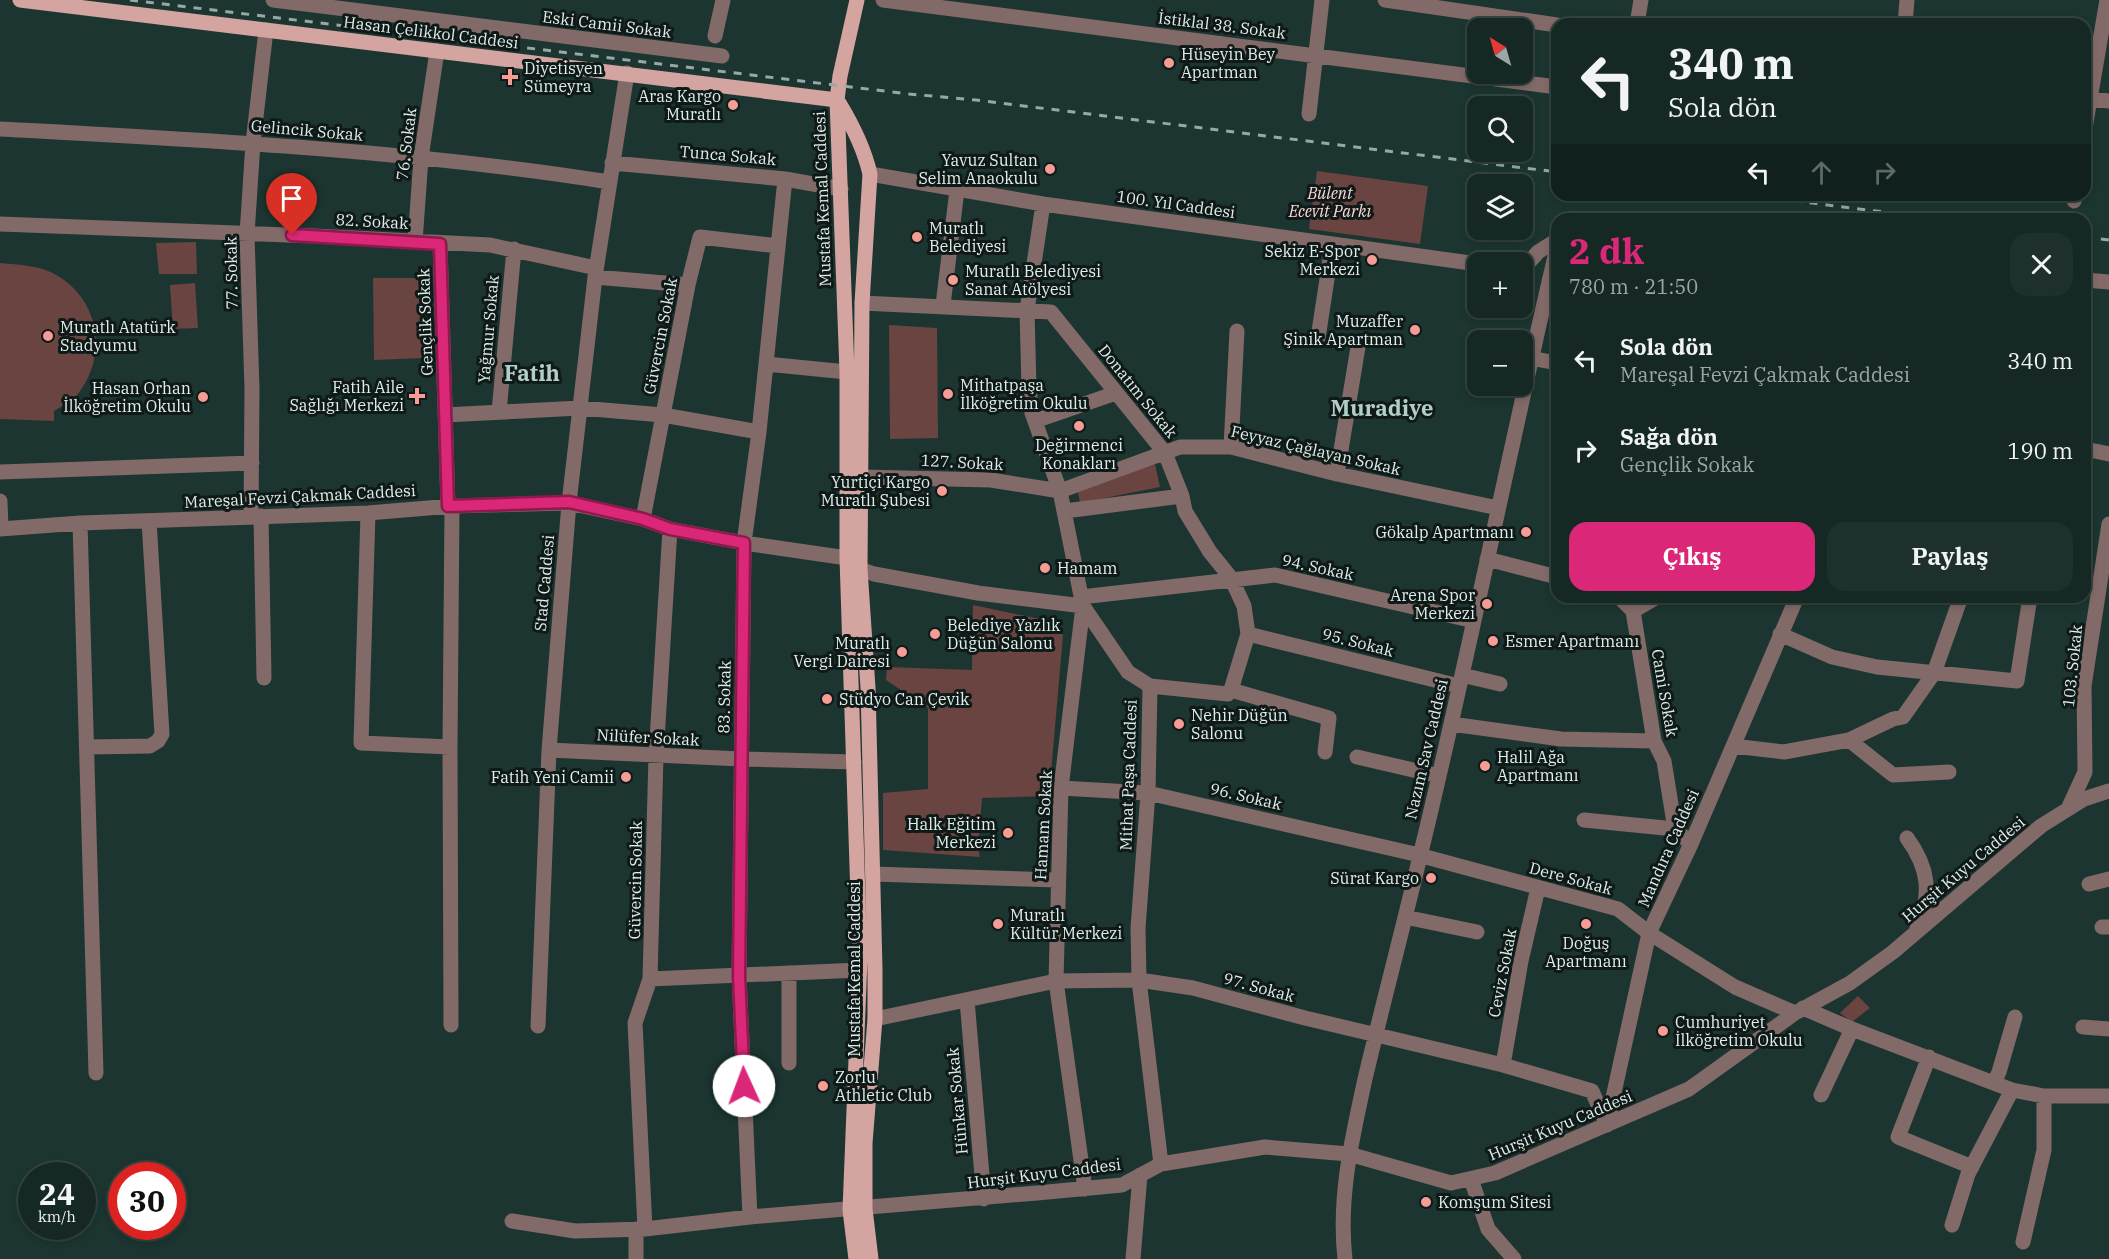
<!DOCTYPE html>
<html lang="tr">
<head>
<meta charset="utf-8">
<style>
  :root { --surface:#152824; --page:#1e302c; --text:#f1f3f6; --muted:#9da6a6; --line:#344441; --accent:#db2777 }
  body { margin:0; font-family:"IBM Plex Serif",serif; background:var(--page); color:var(--text); height:100vh; display:flex; flex-direction:column; font-size:22px; white-space:nowrap }
  * { box-sizing:border-box; margin:0 }
  p { font-size:20px; color:var(--muted) }
  .icon { flex:none; width:33px; height:33px; fill:none; stroke:currentColor; stroke-width:2; stroke-linecap:round; stroke-linejoin:round }
  .map { position:relative; flex:1; overflow:hidden }
  .side { position:absolute; left:1551px; top:213px; width:540px; height:390px; display:flex; flex-direction:column; background:var(--surface); border-radius:18px; box-shadow:0 3px 9px #0003,0 0 0 2px var(--line) }
  .side>* { flex:none }
  .hud { position:absolute; left:1551px; top:18px; width:540px; height:183px; border-radius:18px; box-shadow:0 3px 9px #0003,0 0 0 2px var(--line); background:#152824; color:var(--text); overflow:hidden }
  .needle { width:39px; rotate:323deg }
  .fabs { position:absolute; left:1467px; top:18px; display:grid; gap:12px }
  .fabs a { display:grid; place-items:center; width:66px; height:66px; border-radius:12px; background:var(--surface); box-shadow:0 3px 9px #0003,0 0 0 2px var(--line); font-size:30px }
  .speed { position:absolute; left:18px; top:1162px; display:flex; gap:12px; font-size:30px; font-weight:700; text-align:center }
  .speed>* { display:grid; place-content:center; width:78px; height:78px; border-radius:50%; background:var(--surface); box-shadow:0 3px 9px #0003,0 0 0 2px var(--line); line-height:1 }
  .speed small { font-size:15px; font-weight:400 }
  .speed .limit { border:9px solid #d22; background:#fff; color:#111 }
  .pin { position:absolute; display:grid; place-items:center; width:51px; height:51px; color:#fff; margin:-62px -26px; border-radius:50% 50% 50% 0; rotate:-45deg; box-shadow:0 0 6px #0007 }
  .pin .icon { rotate:45deg }
  .me { position:absolute; width:66px; margin:-33px; rotate:358deg; stroke-linejoin:round; filter:drop-shadow(0 0 4px #0008) }
  .turn { display:flex; align-items:center; gap:21px; height:126px; padding:0 18px; font-size:27px }
  .turn .icon { width:78px; height:78px; stroke-width:2.5 }
  .turn b { display:block; font-size:42px; line-height:51px }
  .lanes { display:flex; align-items:center; height:57px; padding:0 18px; background:#0003; justify-content:center; gap:30px; direction:ltr }
  .lanes .off { opacity:.35 }
  .round { display:grid; place-items:center; flex:none; width:63px; height:63px; border-radius:18px; background:var(--page) }
  .head { display:flex; align-items:center; justify-content:space-between; height:102px; padding:0 18px }
  h1 { font-size:36px; font-weight:700; line-height:45px; color:var(--accent) }
  .button { display:flex; gap:12px; margin-top:auto; padding:12px 18px }
  .button a { flex:1; height:69px; border-radius:18px; background:var(--accent); color:#fff; font-size:24px; font-weight:700; line-height:69px; text-align:center }
  .button a+a { background:var(--page); color:var(--text) }
  ul { padding:0; list-style:none }
  li { display:flex; align-items:center; gap:18px; height:90px; padding:0 18px }
  li div { flex:1 }
  li b { display:block; font-size:22px }
  li em { font-style:normal }
  .map>svg:first-child { display:block }
  .green { fill:#6a4441 }
  .lines { fill:none; stroke-linecap:round; stroke-linejoin:round }
  .minor { stroke:#826a68; stroke-width:15 }
  .major { stroke:#d4a4a0; stroke-width:15 }
  .rail { stroke:#97a9a6; stroke-width:3; stroke-dasharray:8 8; stroke-linecap:butt }
  .route-casing { stroke:#8e194d; stroke-width:15 }
  .route { stroke:#db2777; stroke-width:10 }
  .poi-dot { fill:#f59c95; stroke:#0f1a18; stroke-width:2 }
  .labels { text-anchor:middle; dominant-baseline:central; stroke-width:6; stroke-linejoin:round; paint-order:stroke }
  .street-label { font-size:16px; fill:#dfeeeb; stroke:#0f1a18 }
  .poi-label { font-size:16px; fill:#dfeeeb; stroke:#0f1a18; text-anchor:start }
  .park-label { font-size:16px; font-style:italic; fill:#fcd9d6; stroke:#0f1a18 }
  .district-label { font-size:22px; font-weight:bold; fill:#b1cec9; stroke:#0f1a18 }
</style>
</head>
<body>
<div class="map">
<svg width="2109" height="1259" viewBox="0 0 2109 1259">
  <rect width="100%" height="100%" fill="#1c3530"/>
  <!-- green -->
  <path class="green" d="M1317,171l111,15 -8,58 -111,-15z
    M196,242l1,32h-38l-3,-31z
    M0,263c20,2 40,2 58,13 42,25 50,81 19,119 -5,7 -16,11 -23,16v10l-54,-2z
    M373,278h49l1,80 -49,2z
    M195,283l3,45 -25,1 -3,-44z
    M889,325l48,3 1,110 -48,1z
    M1155,464l5,23 -80,16 -3,-16z
    M973,605l67,14 23,16 -14,161 -67,2 -4,51 2,8 -97,-7v-57l45,-4v-81l-42,-28 1,-13 85,3z
    M1858,996l12,12 -18,14 -12,-9z"/>
  <g class="lines">
    <!-- minor -->
    <path class="minor" d="M273,0l449,56
      M883,0l674,87
      M1385,0l172,25
      M1637,24l4,-24
      M1905,24l2,-24
      M715,36l8,-36
      M2085,98l24,3
      M1309,114l13,-114
      M2085,128l22,-128
      M0,129c204,11 407,21 609,53
      M612,163l173,16 56,10
      M870,174l173,30 435,60
      M2074,201l1,-6
      M1043,204l-16,106 2,79 3,24 28,78 23,115 45,66 22,14 -2,107 -10,135 1,52 22,184
      M0,224l314,12 176,9 106,23
      M415,242l6,-84 16,-107
      M440,244l8,262
      M1522,270l16,-18 19,-12
      M595,277l93,8
      M2085,280l24,2
      M862,303l189,9 114,141 17,43 3,15 25,41 21,26 13,28 4,28 -17,56 -3,4 -78,-8
      M943,305l14,-115
      M1318,338l13,-85
      M1495,340l1,-4
      M1530,358l27,5
      M766,364l81,8
      M499,412l15,-163
      M445,415l135,-7 83,7 96,17
      M1035,421l81,-28
      M1231,447l6,-116
      M2085,449l24,5
      M0,472l252,-9
      M1337,474l22,-133
      M861,477l130,3 69,11 120,-44h51l106,27 161,34
      M0,501l1,28
      M1065,511l117,-15
      M368,513l-7,230 89,4
      M251,516l1,-127 -5,-155 6,-91 13,-113
      M261,516l3,162
      M643,519l45,-234 12,-48 78,9
      M80,523l16,550
      M0,529l80,-6 288,-10 84,-7 117,-3 74,16 27,10 74,14 103,15
      M1487,559l70,18
      M860,569l14,5 104,19 105,13
      M1081,597l194,-22 199,46
      M1619,597l14,14 24,-14
      M1083,606l-22,182 -5,193 29,208
      M1633,611l21,130 10,20 11,68 16,15
      M1248,634l211,52
      M1780,634l52,23 45,10 140,14 13,-84
      M1462,675l38,9
      M1231,690l98,28 -4,34
      M1451,724l110,15 93,2
      M1849,740l44,35 56,-3
      M1733,746l51,6 65,-12 44,-21 10,-2 31,-44 27,-76
      M88,747l62,-1 8,-5 4,-7 -13,-213
      M549,750l192,9 113,3
      M1357,757l82,19
      M1061,788l87,5 267,61 203,55 31,24 86,54 60,26
      M2068,809l17,-37 -1,-86 25,-162
      M1584,820l91,9
      M1907,838c22,30 25,56 10,90
      M873,874l185,6
      M2089,884l20,-5
      M1405,917l72,15
      M2102,927h7
      M789,973v90
      M650,979l210,-9
      M967,1000l17,199
      M1803,1008l49,21 160,61 32,6h65
      M875,1019l181,-38 83,-1 54,8 112,30 198,47 89,26 15,34
      M451,1025l-1,-278 2,-241
      M538,1026l11,-276 20,-247 26,-226 32,-204
      M2083,1027l26,2
      M1929,1057l-31,80 74,30
      M1503,1065l18,-104 17,-73
      M1994,1083l5,-11 16,-55
      M1821,1095l31,-66
      M1607,1125l42,-192 42,-89 106,-247
      M1471,1179l17,50 26,30
      M750,1217l-11,-241 5,-433 15,-111 26,-253
      M512,1221l63,10 70,-2 105,-12 287,-24 85,-8 39,-21 104,-17 84,7 102,29 44,-10 194,-84 106,-76 55,-30 43,-31 148,-126 43,-27 25,-8
      M1952,1225l16,-51 44,-84
      M645,1229l-10,-206 15,-44 6,-223 14,-227
      M2023,1242l21,-92v-54
      M636,1259v-30
      M1133,1259l7,-84
      M1345,1259c-7,-61 7,-121 20,-180 18,-76 38,-151 56,-227 49,-200 88,-403 136,-604"/>
    <!-- major -->
    <path class="major" d="M20,0l817,100
      M839,103c14,23 25,45 31,71l-8,129 -2,266 8,119 7,281v50l-10,124v66l6,50
      M856,1259l-6,-49 10,-251 -13,-401v-186l-10,-272 3,-24 17,-76"/>
    <!-- rail -->
    <path class="rail" d="M130,0l779,94 67,6 581,72
      M1746,195l195,24
      M2085,237l24,3"/>
  </g>
  <g class="lines">
    <!-- route casing -->
    <g class="route-casing">
      <path id="route" d="M292,235l148,9 8,262 121,-4 74,17 27,10 74,14 -5,433 5,110"/>
    </g>
    <!-- route -->
    <use href="#route" class="route"/>
  </g>
  <!-- markers -->
  <g class="poi-dot">
    <circle cx="1169" cy="63" r="6"/>
    <path d="M507 68h6v6h6v6h-6v6h-6v-6h-6v-6h6z"/>
    <circle cx="733" cy="105" r="6"/>
    <circle cx="1050" cy="169" r="6"/>
    <circle cx="917" cy="237" r="6"/>
    <circle cx="1372" cy="260" r="6"/>
    <circle cx="953" cy="280" r="6"/>
    <circle cx="1415" cy="330" r="6"/>
    <circle cx="48" cy="336" r="6"/>
    <circle cx="948" cy="394" r="6"/>
    <path d="M414 387h6v6h6v6h-6v6h-6v-6h-6v-6h6z"/>
    <circle cx="203" cy="397" r="6"/>
    <circle cx="1079" cy="426" r="6"/>
    <circle cx="942" cy="491" r="6"/>
    <circle cx="1526" cy="532" r="6"/>
    <circle cx="1045" cy="568" r="6"/>
    <circle cx="1487" cy="604" r="6"/>
    <circle cx="935" cy="634" r="6"/>
    <circle cx="1493" cy="641" r="6"/>
    <circle cx="902" cy="652" r="6"/>
    <circle cx="827" cy="699" r="6"/>
    <circle cx="1179" cy="724" r="6"/>
    <circle cx="1485" cy="766" r="6"/>
    <circle cx="626" cy="777" r="6"/>
    <circle cx="1008" cy="833" r="6"/>
    <circle cx="1431" cy="878" r="6"/>
    <circle cx="998" cy="924" r="6"/>
    <circle cx="1586" cy="924" r="6"/>
    <circle cx="1663" cy="1031" r="6"/>
    <circle cx="823" cy="1086" r="6"/>
    <circle cx="1426" cy="1202" r="6"/>
  </g>
  <g class="labels">
    <!-- street labels -->
    <g class="street-label">
      <text transform="translate(607 24) rotate(7)">Eski Camii Sokak</text>
      <text transform="translate(1222 25) rotate(7)">İstiklal 38. Sokak</text>
      <text transform="translate(431 32) rotate(7)">Hasan Çelikkol Caddesi</text>
      <text transform="translate(307 130) rotate(5)">Gelincik Sokak</text>
      <text transform="translate(406 144) rotate(-83)">76. Sokak</text>
      <text transform="translate(728 155) rotate(5)">Tunca Sokak</text>
      <text transform="translate(822 199) rotate(-92)">Mustafa Kemal Caddesi</text>
      <text transform="translate(1176 204) rotate(8)">100. Yıl Caddesi</text>
      <text transform="translate(372 221) rotate(3)">82. Sokak</text>
      <text transform="translate(231 273) rotate(-91)">77. Sokak</text>
      <text transform="translate(425 322) rotate(-92)">Gençlik Sokak</text>
      <text transform="translate(488 329) rotate(-85)">Yağmur Sokak</text>
      <text transform="translate(660 336) rotate(-79)">Güvercin Sokak</text>
      <text transform="translate(1138 391) rotate(51)">Donatım Sokak</text>
      <text transform="translate(1316 450) rotate(13)">Feyyaz Çağlayan Sokak</text>
      <text transform="translate(962 462) rotate(3)">127. Sokak</text>
      <text transform="translate(300 496) rotate(-3)">Mareşal Fevzi Çakmak Caddesi</text>
      <text transform="translate(1318 567) rotate(12)">94. Sokak</text>
      <text transform="translate(544 583) rotate(-85)">Stad Caddesi</text>
      <text transform="translate(1358 642) rotate(14)">95. Sokak</text>
      <text transform="translate(2072 666) rotate(-84)">103. Sokak</text>
      <text transform="translate(1665 693) rotate(80)">Cami Sokak</text>
      <text transform="translate(724 697) rotate(-89)">83. Sokak</text>
      <text transform="translate(648 737) rotate(3)">Nilüfer Sokak</text>
      <text transform="translate(1426 749) rotate(-77)">Nazım Sav Caddesi</text>
      <text transform="translate(1128 775) rotate(-88)">Mithat Paşa Caddesi</text>
      <text transform="translate(1246 796) rotate(13)">96. Sokak</text>
      <text transform="translate(1043 825) rotate(-87)">Hamam Sokak</text>
      <text transform="translate(1668 848) rotate(-66)">Mandıra Caddesi</text>
      <text transform="translate(1963 869) rotate(-40)">Hurşit Kuyu Caddesi</text>
      <text transform="translate(1571 878) rotate(15)">Dere Sokak</text>
      <text transform="translate(635 880) rotate(-89)">Güvercin Sokak</text>
      <text transform="translate(854 969) rotate(-90)">Mustafa Kemal Caddesi</text>
      <text transform="translate(1502 973) rotate(-79)">Ceviz Sokak</text>
      <text transform="translate(1259 987) rotate(15)">97. Sokak</text>
      <text transform="translate(957 1101) rotate(-95)">Hünkar Sokak</text>
      <text transform="translate(1560 1125) rotate(-23)">Hurşit Kuyu Caddesi</text>
      <text transform="translate(1044 1173) rotate(-7)">Hurşit Kuyu Caddesi</text>
    </g>
    <!-- poi labels -->
    <g class="poi-label">
      <text x="1181" y="54">Hüseyin Bey<tspan x="1181" dy="18">Apartman</tspan></text>
      <text x="524" y="68">Diyetisyen<tspan x="524" dy="18">Sümeyra</tspan></text>
      <text x="721" y="96" text-anchor="end">Aras Kargo<tspan x="721" dy="18">Muratlı</tspan></text>
      <text x="1038" y="160" text-anchor="end">Yavuz Sultan<tspan x="1038" dy="18">Selim Anaokulu</tspan></text>
      <text x="929" y="228">Muratlı<tspan x="929" dy="18">Belediyesi</tspan></text>
      <text x="1360" y="251" text-anchor="end">Sekiz E-Spor<tspan x="1360" dy="18">Merkezi</tspan></text>
      <text x="965" y="271">Muratlı Belediyesi<tspan x="965" dy="18">Sanat Atölyesi</tspan></text>
      <text x="1403" y="321" text-anchor="end">Muzaffer<tspan x="1403" dy="18">Şinik Apartman</tspan></text>
      <text x="60" y="327">Muratlı Atatürk<tspan x="60" dy="18">Stadyumu</tspan></text>
      <text x="960" y="385">Mithatpaşa<tspan x="960" dy="18">İlköğretim Okulu</tspan></text>
      <text x="404" y="387" text-anchor="end">Fatih Aile<tspan x="404" dy="18">Sağlığı Merkezi</tspan></text>
      <text x="191" y="388" text-anchor="end">Hasan Orhan<tspan x="191" dy="18">İlköğretim Okulu</tspan></text>
      <text x="1079" y="445" text-anchor="middle">Değirmenci<tspan x="1079" dy="18">Konakları</tspan></text>
      <text x="930" y="482" text-anchor="end">Yurtiçi Kargo<tspan x="930" dy="18">Muratlı Şubesi</tspan></text>
      <text x="1514" y="532" text-anchor="end">Gökalp Apartmanı</text>
      <text x="1057" y="568">Hamam</text>
      <text x="1475" y="595" text-anchor="end">Arena Spor<tspan x="1475" dy="18">Merkezi</tspan></text>
      <text x="947" y="625">Belediye Yazlık<tspan x="947" dy="18">Düğün Salonu</tspan></text>
      <text x="1505" y="641">Esmer Apartmanı</text>
      <text x="890" y="643" text-anchor="end">Muratlı<tspan x="890" dy="18">Vergi Dairesi</tspan></text>
      <text x="839" y="699">Stüdyo Can Çevik</text>
      <text x="1191" y="715">Nehir Düğün<tspan x="1191" dy="18">Salonu</tspan></text>
      <text x="1497" y="757">Halil Ağa<tspan x="1497" dy="18">Apartmanı</tspan></text>
      <text x="614" y="777" text-anchor="end">Fatih Yeni Camii</text>
      <text x="996" y="824" text-anchor="end">Halk Eğitim<tspan x="996" dy="18">Merkezi</tspan></text>
      <text x="1419" y="878" text-anchor="end">Sürat Kargo</text>
      <text x="1010" y="915">Muratlı<tspan x="1010" dy="18">Kültür Merkezi</tspan></text>
      <text x="1586" y="943" text-anchor="middle">Doğuş<tspan x="1586" dy="18">Apartmanı</tspan></text>
      <text x="1675" y="1022">Cumhuriyet<tspan x="1675" dy="18">İlköğretim Okulu</tspan></text>
      <text x="835" y="1077">Zorlu<tspan x="835" dy="18">Athletic Club</tspan></text>
      <text x="1438" y="1202">Komşum Sitesi</text>
    </g>
    <!-- park labels -->
    <g class="park-label">
      <text x="1330" y="193">Bülent<tspan x="1330" dy="18">Ecevit Parkı</tspan></text>
    </g>
    <!-- district labels -->
    <g class="district-label">
      <text x="532" y="372">Fatih</text>
      <text x="1382" y="407">Muradiye</text>
    </g>
  </g>
</svg>
<div class="fabs">
<a><svg class="needle" viewBox="-14 -14 28 28"><path d="M0-13l5 13h-10z" fill="#e53935"/><path d="M0 13l5-13h-10z" fill="#9da6a6"/></svg></a>
<a><svg class="icon" aria-label="search" viewBox="0 0 24 24"><circle cx="10" cy="10" r="6"/><path d="M15 15l6 6"/></svg></a>
<a><svg class="icon" aria-label="layers" viewBox="0 0 24 24"><path d="M12 4l9 5-9 5-9-5zM3 14l9 5 9-5"/></svg></a>
<a>+</a>
<a>−</a>
</div>
<div class="speed"><div>24<small>km/h</small></div><div class="limit">30</div></div>
<div class="pin" style="left:292px;top:235px;background:#d93025"><svg class="icon" aria-label="arrive" viewBox="0 0 24 24"><path d="M6 21V4h12l-3 4 3 4H6"/></svg></div>
<svg class="me" style="left:744px;top:1086px" viewBox="-20 -20 40 40"><circle r="19" fill="#fff"/><path d="M0-13L10 11 0 6-10 11z" fill="#db2777"/></svg>
<div class="hud">
<div class="turn"><svg class="icon" aria-label="left" viewBox="0 0 24 24"><path d="M17 20v-9H6M10 6l-5 5 5 5"/></svg><div><b>340 m</b>Sola dön</div></div>
<div class="lanes"><svg class="icon" aria-label="left" viewBox="0 0 24 24"><path d="M17 20v-9H6M10 6l-5 5 5 5"/></svg><svg class="icon off" aria-label="ahead" viewBox="0 0 24 24"><path d="M12 20V5M6 11l6-6 6 6"/></svg><svg class="icon off" aria-label="right" viewBox="0 0 24 24"><path d="M7 20v-9h11M14 6l5 5-5 5"/></svg></div>
</div>
<section class="side">
<div class="head"><div><h1>2 dk</h1><p>780 m · 21:50</p></div><a class="round"><svg class="icon" aria-label="close" viewBox="0 0 24 24"><path d="M6 6l12 12M18 6L6 18"/></svg></a></div>
<ul>
<li><svg class="icon" aria-label="left" viewBox="0 0 24 24"><path d="M17 20v-9H6M10 6l-5 5 5 5"/></svg><div><b>Sola dön</b><p>Mareşal Fevzi Çakmak Caddesi</p></div><em>340 m</em></li>
<li><svg class="icon" aria-label="right" viewBox="0 0 24 24"><path d="M7 20v-9h11M14 6l5 5-5 5"/></svg><div><b>Sağa dön</b><p>Gençlik Sokak</p></div><em>190 m</em></li>
</ul>
<div class="button"><a>Çıkış</a><a>Paylaş</a></div>
</section>
</div>
</body>
</html>
